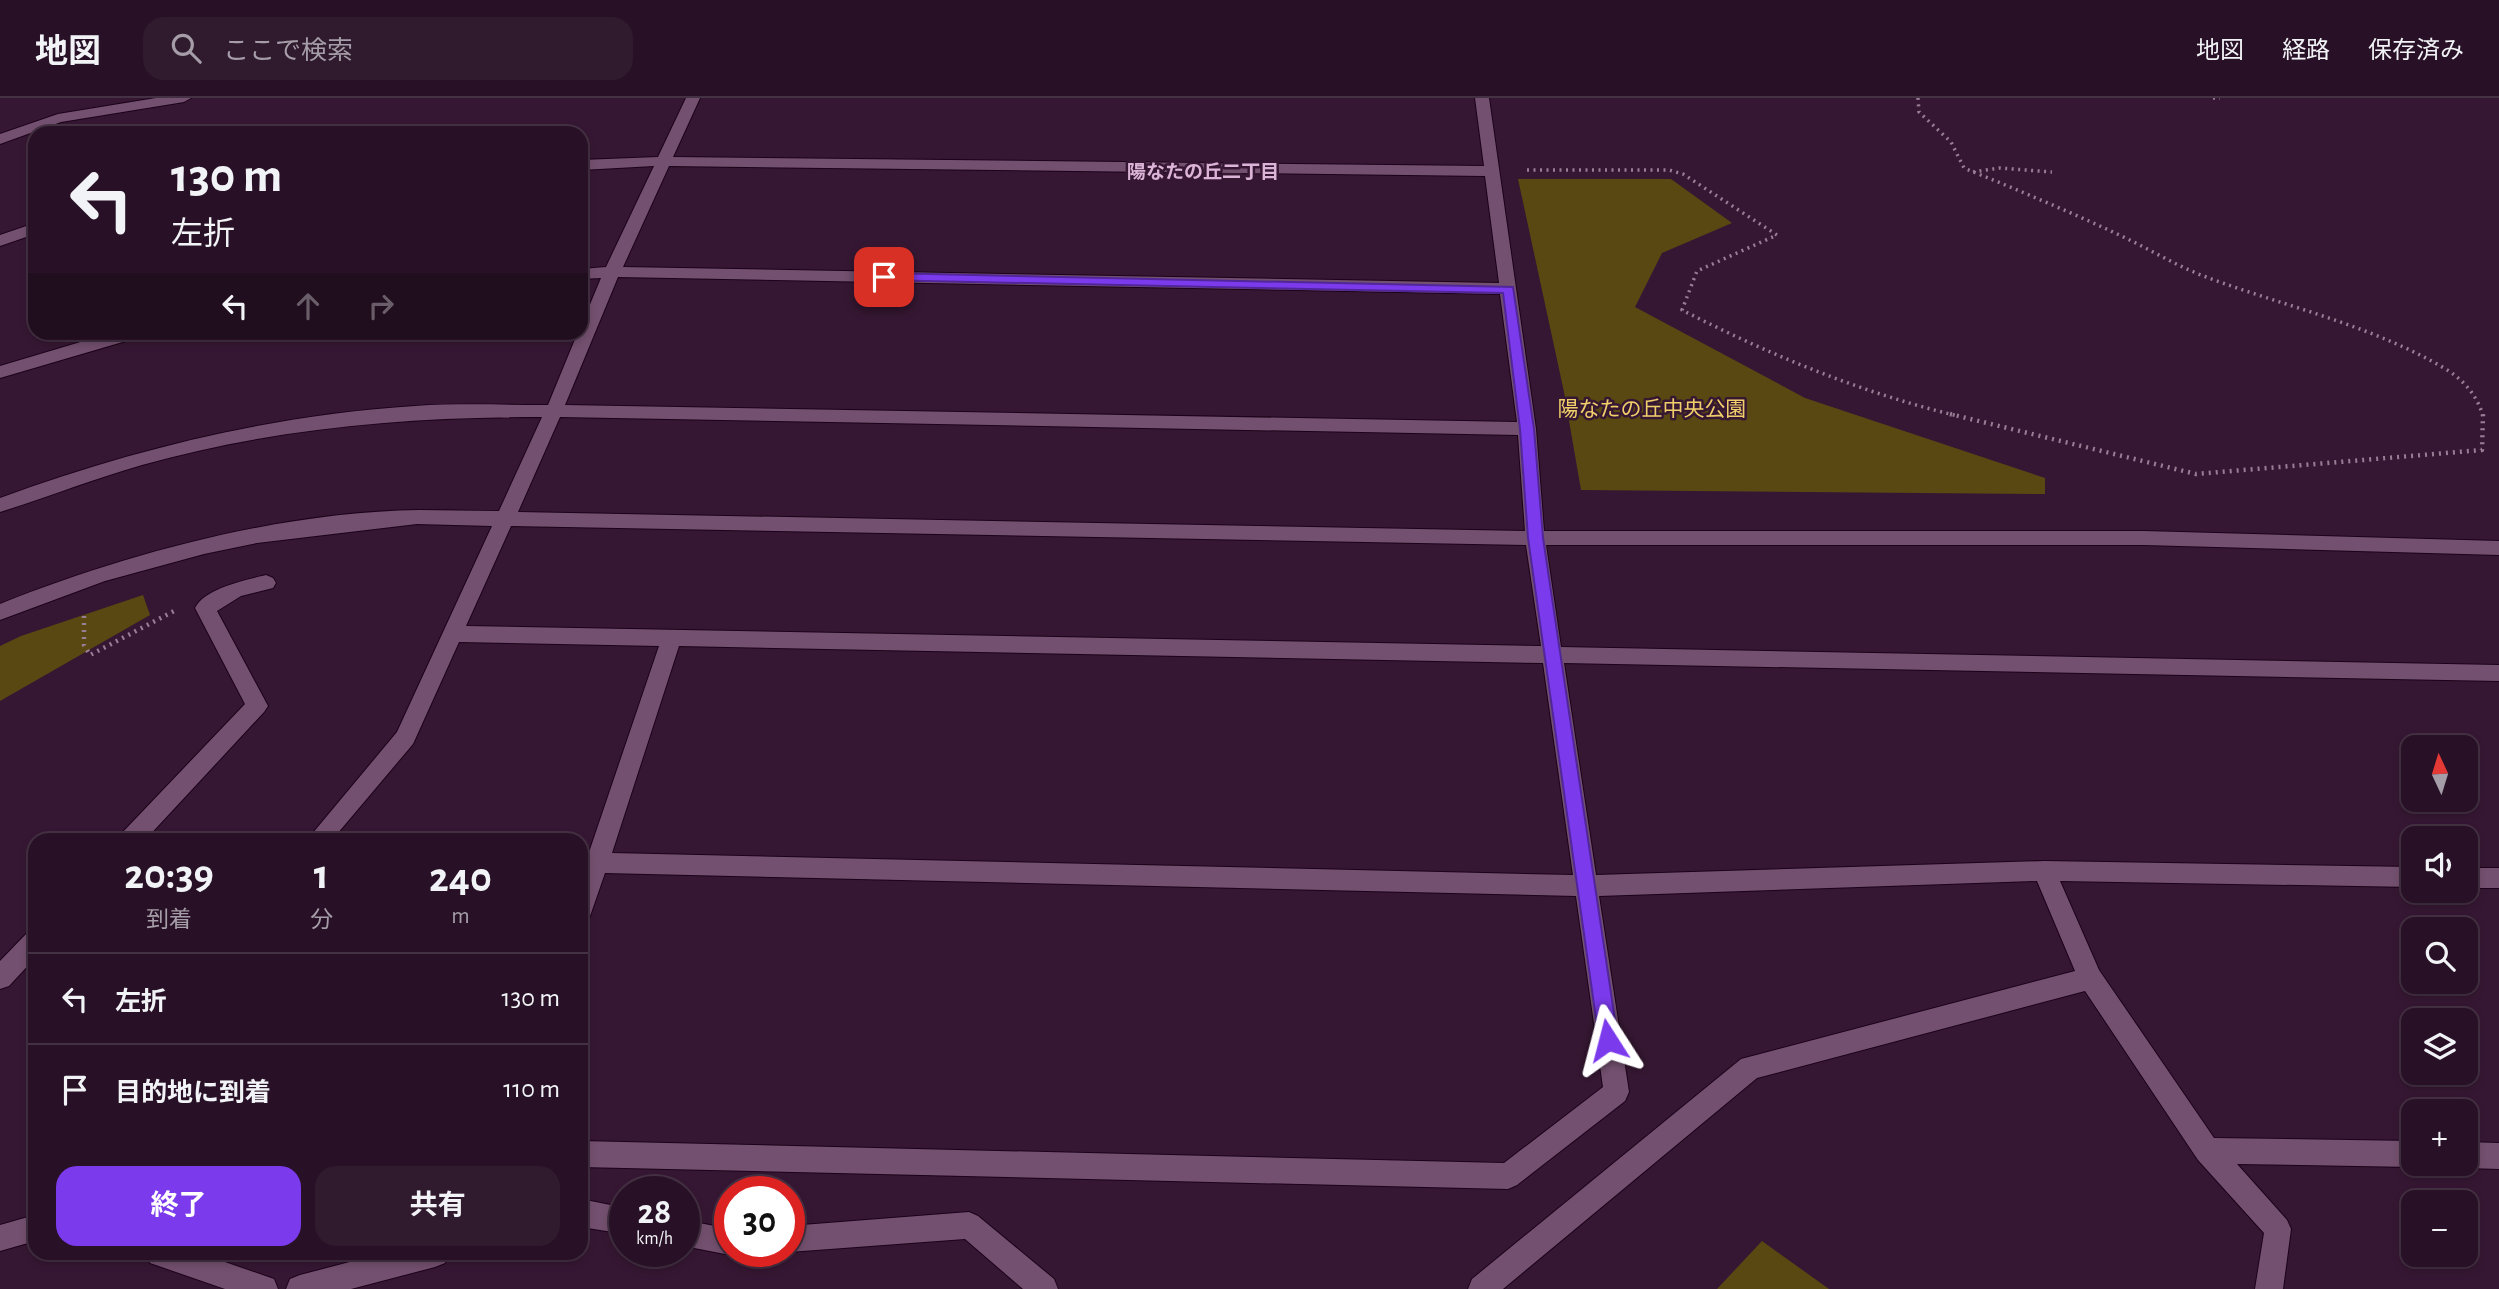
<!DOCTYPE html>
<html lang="ja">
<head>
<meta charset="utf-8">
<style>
  :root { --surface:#281126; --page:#301a2e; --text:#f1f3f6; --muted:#a59da7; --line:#443143; --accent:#7c3aed }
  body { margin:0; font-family:"Alegreya Sans","Noto Sans JP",sans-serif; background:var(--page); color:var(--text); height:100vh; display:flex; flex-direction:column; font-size:26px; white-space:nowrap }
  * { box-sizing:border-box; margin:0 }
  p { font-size:23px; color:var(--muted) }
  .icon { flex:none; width:38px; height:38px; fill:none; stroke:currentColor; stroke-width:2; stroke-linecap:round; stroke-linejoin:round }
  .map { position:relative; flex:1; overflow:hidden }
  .drawer { position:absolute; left:28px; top:735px; width:560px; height:427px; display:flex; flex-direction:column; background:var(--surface); border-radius:21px; box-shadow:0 4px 10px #0003,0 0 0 2px var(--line) }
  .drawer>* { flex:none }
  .banner { position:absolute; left:28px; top:28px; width:560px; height:214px; border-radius:21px; box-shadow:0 4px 10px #0003,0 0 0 2px var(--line); background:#281126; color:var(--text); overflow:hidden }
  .needle { width:46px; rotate:356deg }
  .controls { position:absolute; left:2401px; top:637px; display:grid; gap:14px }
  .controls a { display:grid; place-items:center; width:77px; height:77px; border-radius:14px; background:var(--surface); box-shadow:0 4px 10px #0003,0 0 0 2px var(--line); font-size:35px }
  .speed { position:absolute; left:609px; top:1078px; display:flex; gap:14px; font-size:35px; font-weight:700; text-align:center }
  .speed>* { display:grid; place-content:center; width:91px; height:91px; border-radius:50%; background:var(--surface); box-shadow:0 4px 10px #0003,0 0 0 2px var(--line); line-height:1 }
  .speed small { font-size:18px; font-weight:400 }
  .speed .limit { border:10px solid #d22; background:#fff; color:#111 }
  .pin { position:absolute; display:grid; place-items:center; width:60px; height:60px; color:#fff; margin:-30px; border-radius:14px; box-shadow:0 4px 10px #0006 }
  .me { position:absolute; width:77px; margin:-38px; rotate:351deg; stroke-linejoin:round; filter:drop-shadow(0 0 5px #0008) }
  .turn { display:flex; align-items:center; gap:24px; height:147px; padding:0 28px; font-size:32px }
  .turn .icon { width:91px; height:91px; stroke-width:2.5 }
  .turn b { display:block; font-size:49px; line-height:60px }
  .lanes { display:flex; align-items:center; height:66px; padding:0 28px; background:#0003; justify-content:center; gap:35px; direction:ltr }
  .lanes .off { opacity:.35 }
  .eta { display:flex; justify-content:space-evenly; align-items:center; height:119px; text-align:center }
  .eta b { font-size:42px; font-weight:700; line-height:49px }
  .primary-button { display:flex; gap:14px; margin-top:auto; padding:14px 28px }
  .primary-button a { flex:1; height:80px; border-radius:21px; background:var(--accent); color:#fff; font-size:28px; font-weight:700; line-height:80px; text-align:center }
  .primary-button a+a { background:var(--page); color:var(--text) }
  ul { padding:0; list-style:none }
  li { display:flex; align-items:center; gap:21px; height:91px; padding:0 28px; border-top:2px solid var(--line) }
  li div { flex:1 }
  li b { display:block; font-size:26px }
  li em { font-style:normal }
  header { display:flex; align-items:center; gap:42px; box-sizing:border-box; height:98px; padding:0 35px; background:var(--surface); border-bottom:2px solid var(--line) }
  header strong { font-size:33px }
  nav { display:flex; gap:38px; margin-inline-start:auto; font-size:24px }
  .search { width:490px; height:63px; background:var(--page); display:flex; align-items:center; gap:18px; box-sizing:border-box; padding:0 24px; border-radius:21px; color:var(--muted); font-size:26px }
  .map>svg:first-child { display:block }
  .green { fill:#594811 }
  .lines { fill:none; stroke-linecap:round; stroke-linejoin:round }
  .minor-casing { stroke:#1c021a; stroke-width:2 }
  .path-far1 { stroke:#987e95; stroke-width:3.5; stroke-dasharray:2 4.5; stroke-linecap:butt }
  .path { stroke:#987e95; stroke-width:4.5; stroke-dasharray:2 5; stroke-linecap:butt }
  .minor { fill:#73506f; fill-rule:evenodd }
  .route { fill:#7c3aed; stroke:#51269a; stroke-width:2 }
  .labels { text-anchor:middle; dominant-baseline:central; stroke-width:5; stroke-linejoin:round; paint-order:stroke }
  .far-neighbourhood-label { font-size:19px; font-weight:bold; fill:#dcb4d7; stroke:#361733 }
  .park-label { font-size:21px; fill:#f0ce69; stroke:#361733 }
</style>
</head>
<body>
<header>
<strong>地図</strong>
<div class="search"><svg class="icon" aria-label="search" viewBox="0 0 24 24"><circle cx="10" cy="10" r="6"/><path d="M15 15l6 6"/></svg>ここで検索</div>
<nav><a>地図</a><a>経路</a><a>保存済み</a></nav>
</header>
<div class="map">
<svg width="2499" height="1191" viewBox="0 0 2499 1191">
  <rect width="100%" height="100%" fill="#361733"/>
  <!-- green -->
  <path class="green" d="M1518,81h153l61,44 -70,30 -27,54 170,91 240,80v16l-464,-4 -17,-98z
    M143,497l7,20 -150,86v-55l21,-10z
    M1762,1143l67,48h-112z"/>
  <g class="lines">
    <!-- minor casing -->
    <g class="minor-casing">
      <path id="minor" d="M156,0h35l-7,4 -123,20 -61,22v-10l58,-20z
        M686,0h14l-27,59 811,9 -9,-68h14l47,331 8,102h600l355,10v14l-355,-10h-598l15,102 938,18v16l-935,-18 32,212 448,-14 369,6v20l-353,-6 39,89 115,168 199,3v23h8l-8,3 -176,-3 50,56 4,9 -8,60h-28l9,-56 -66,-73 -113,-169 -328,87 -254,211h-35l4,-10 269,-220 334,-88 -38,-90 -438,15 30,196 -4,9 -108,84 -9,4 -927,-22v-26l923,22 99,-76 -27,-191 -971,-23 -16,46 -8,3v-46l78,-230 -200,-4 -46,102 -81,96h-25l90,-108 95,-206 -75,-2 -160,19 -53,11 -99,27 -105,39v-16c127,-51 281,-92 419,-94 26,0 53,1 80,1l43,-94c-137,0 -268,11 -400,48 -49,14 -94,32 -142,47v-14c133,-49 273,-83 415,-92 44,-3 88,-1 133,-1l30,-73h3v-6l20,-48 -20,1v-10l25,-2 48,-101 -73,4v-10l77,-3zM669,68l816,10 14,107 -876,-16zM618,179l882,17 17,128 -952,-17zM560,319l958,18 7,96 -1007,-19zM511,428l1015,19 15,101 -1075,-20zM679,548l864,17 30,212 -961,-22z
        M35,125v11l-35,12v-11z
        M114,234h31l-2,4 -143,42v-12z
        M266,477l7,3 3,5 -3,5 -32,8 -24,15 51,95 -4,6 -119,128h-26l3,-7 123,-129 -50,-96c10,-20 51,-28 71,-33z
        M2466,770h33v20h-33z
        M35,832v28l-26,28 -9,3v-28l27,-28z
        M2466,1044l33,1v26l-33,-1 -9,-4h9z
        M586,1102l39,8v26l-44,-7v-26z
        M969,1114l9,4 76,63 4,10h-35l-58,-50 -176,13 -3,-1h3v-25z
        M35,1117v26l-35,10v-26z
        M684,1122l46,9v22l10,1 -10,3 -46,-9z
        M146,1155h53l75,26 4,10h-53l-75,-26z
        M384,1155h65l-4,10 -10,4 -84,22h-65l4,-10 10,-4z"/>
    </g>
    <!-- path-far1 -->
    <path class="path-far1" d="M1918,0l1,14 32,30 13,26c51,21 102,42 151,65 29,13 56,30 86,42 81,31 168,49 243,93 19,11 33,27 39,48
      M2213,0h7
      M1527,72h142l14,4 94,61 -80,36 -15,39c88,45 180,83 276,106
      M1973,74l27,-4 52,4"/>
    <!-- path -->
    <path class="path" d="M1950,316l246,60 286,-24 1,-36
      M84,518v29l6,10 84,-44"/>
    <!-- minor -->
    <use href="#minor" class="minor"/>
  </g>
  <!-- route -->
  <path class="route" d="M884,175l629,14 21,142 9,109 75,502 -3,7 -7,2 -6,-2 -3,-7 -71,-502 -8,-109 -17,-136 -624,-13 -2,-3z"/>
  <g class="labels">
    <!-- far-neighbourhood labels -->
    <g class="far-neighbourhood-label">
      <text x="1203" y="74">陽なたの丘二丁目</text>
    </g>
    <!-- park labels -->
    <g class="park-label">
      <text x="1652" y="311">陽なたの丘中央公園</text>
    </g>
  </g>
</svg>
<div class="controls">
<a><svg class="needle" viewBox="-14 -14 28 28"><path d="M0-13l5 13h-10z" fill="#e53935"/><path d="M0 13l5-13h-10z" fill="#a59da7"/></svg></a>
<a><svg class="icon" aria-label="sound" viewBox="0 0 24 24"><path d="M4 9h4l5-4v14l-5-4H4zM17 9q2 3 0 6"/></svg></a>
<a><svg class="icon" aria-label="search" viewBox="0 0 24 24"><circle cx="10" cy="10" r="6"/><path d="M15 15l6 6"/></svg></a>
<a><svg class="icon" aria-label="layers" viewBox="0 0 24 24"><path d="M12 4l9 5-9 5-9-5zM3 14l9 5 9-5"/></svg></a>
<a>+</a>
<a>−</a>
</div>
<div class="speed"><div>28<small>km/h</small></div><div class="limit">30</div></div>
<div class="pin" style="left:884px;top:179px;background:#d93025"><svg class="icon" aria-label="arrive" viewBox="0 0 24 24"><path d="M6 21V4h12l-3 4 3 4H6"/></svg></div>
<svg class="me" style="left:1608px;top:942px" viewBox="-20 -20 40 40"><path d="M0-17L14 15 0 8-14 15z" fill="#7c3aed" stroke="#fff" stroke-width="4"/></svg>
<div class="banner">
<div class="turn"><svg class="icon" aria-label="left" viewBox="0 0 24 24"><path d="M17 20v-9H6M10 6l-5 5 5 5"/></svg><div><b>130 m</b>左折</div></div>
<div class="lanes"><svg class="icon" aria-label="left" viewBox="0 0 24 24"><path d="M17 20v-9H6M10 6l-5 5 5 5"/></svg><svg class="icon off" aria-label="ahead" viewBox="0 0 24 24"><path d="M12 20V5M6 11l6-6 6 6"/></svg><svg class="icon off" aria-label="right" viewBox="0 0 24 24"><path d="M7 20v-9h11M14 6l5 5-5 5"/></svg></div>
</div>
<section class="drawer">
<div class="eta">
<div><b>20:39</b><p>到着</p></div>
<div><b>1</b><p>分</p></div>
<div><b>240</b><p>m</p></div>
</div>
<ul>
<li><svg class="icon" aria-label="left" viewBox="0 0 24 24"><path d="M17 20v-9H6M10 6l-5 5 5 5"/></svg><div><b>左折</b></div><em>130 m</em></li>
<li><svg class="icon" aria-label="arrive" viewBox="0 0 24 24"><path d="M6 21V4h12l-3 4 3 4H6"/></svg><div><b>目的地に到着</b></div><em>110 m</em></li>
</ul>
<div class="primary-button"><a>終了</a><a>共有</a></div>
</section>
</div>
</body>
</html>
